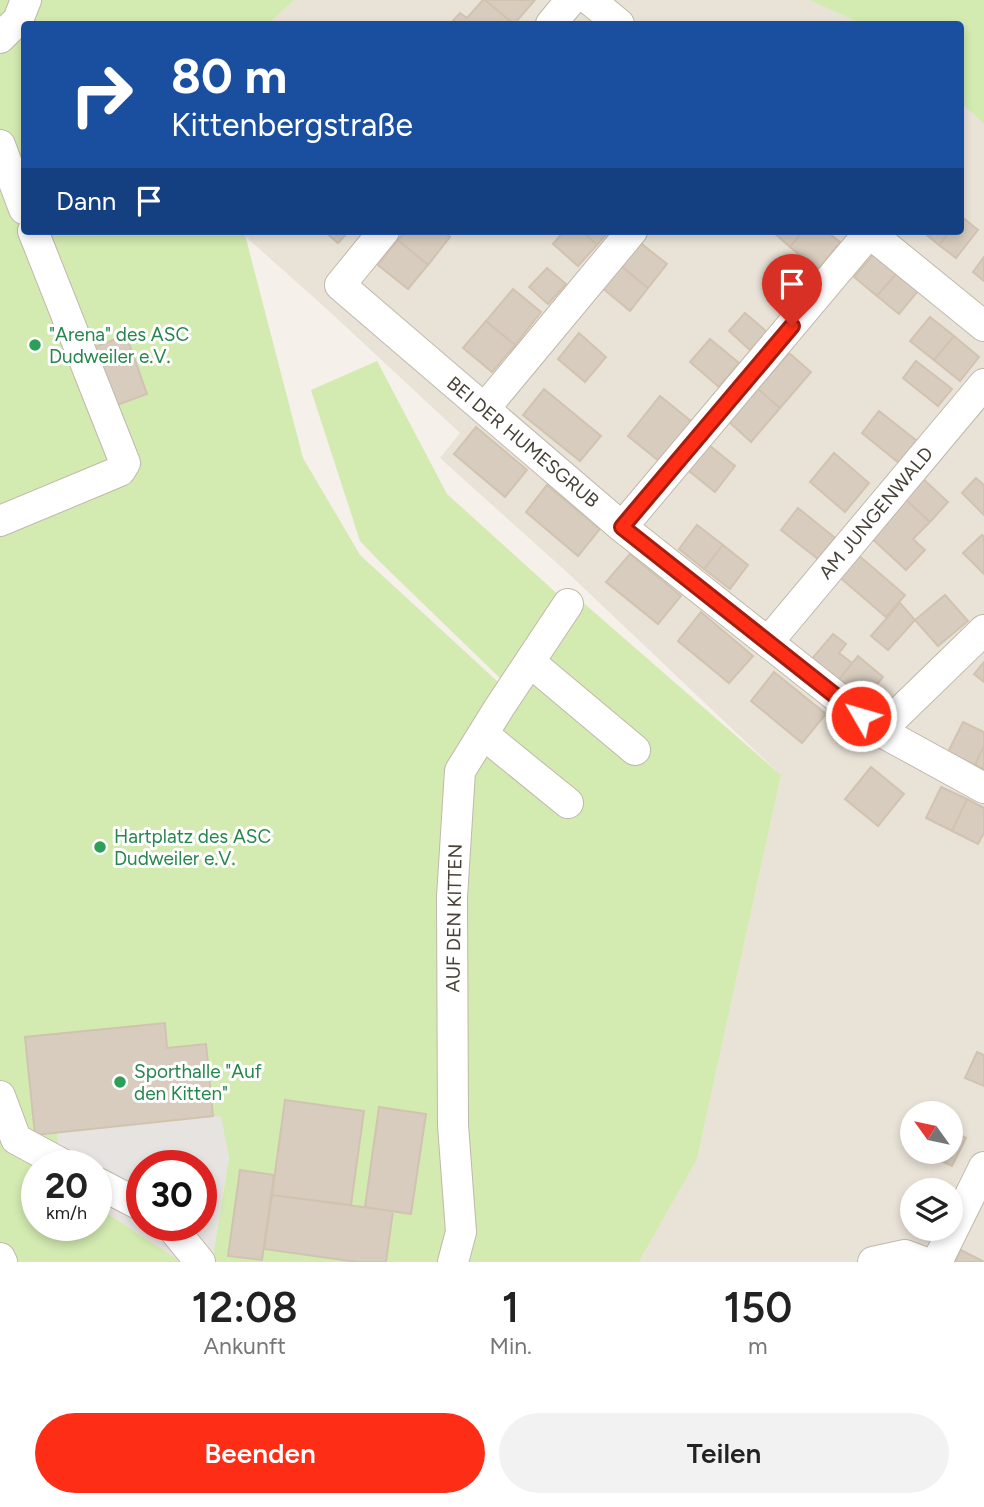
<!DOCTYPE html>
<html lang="de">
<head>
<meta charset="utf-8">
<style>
	:root { --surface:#fff; --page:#f2f2f2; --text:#222; --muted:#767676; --accent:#fe2d16 }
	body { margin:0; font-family:Figtree,sans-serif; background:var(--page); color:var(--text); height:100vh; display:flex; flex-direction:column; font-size:26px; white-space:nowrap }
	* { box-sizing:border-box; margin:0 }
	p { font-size:23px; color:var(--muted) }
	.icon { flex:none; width:38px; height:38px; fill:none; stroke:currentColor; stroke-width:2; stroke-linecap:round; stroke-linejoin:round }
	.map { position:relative; height:1262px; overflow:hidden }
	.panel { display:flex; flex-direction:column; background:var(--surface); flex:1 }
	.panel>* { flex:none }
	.top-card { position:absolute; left:21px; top:21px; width:943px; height:214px; border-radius:7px; box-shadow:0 4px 10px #0003; background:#1a4fa0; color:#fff; overflow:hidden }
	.needle { width:46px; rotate:303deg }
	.tools { position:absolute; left:900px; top:1101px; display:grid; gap:14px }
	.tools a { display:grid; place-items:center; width:63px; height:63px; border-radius:50%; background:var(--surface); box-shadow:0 4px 10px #0003; font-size:35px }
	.speed { position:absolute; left:21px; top:1150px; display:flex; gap:14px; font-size:35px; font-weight:700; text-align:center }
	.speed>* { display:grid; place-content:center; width:91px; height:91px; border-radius:50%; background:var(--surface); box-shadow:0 4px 10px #0003; line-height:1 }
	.speed small { font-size:18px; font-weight:400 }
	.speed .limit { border:10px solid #d22; background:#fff; color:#111 }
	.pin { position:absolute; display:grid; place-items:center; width:60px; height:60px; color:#fff; margin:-72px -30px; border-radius:50% 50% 50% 0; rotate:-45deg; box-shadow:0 0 7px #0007 }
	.pin .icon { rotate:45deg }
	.me { position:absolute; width:77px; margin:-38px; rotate:308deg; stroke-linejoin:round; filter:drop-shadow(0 0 5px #0008) }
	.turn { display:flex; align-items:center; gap:24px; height:147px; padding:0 35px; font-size:32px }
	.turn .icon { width:91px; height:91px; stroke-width:2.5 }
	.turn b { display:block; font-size:49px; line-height:60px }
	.then { display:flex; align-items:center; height:66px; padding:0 35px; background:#0003; gap:14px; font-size:26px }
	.eta { display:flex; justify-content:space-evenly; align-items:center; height:119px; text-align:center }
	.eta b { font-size:42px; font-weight:600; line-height:49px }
	.cta { display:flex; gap:14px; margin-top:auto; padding:14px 35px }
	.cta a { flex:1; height:80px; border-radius:42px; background:var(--accent); color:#fff; font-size:28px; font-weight:600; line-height:80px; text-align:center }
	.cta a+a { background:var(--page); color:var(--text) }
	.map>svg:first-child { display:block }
</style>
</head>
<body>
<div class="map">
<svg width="984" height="1262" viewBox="0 0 984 1262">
	<rect width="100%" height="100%" fill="#f5f0e9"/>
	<path fill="#e9e2d7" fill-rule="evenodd" d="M294,0H809L862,24H268Z
		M961,103L984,124V1262H639L697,1159L781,775L569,574L440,458L460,433L330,312L245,236L244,231H961ZM912,1113H950V1152H912ZM912,1190H950V1228H912Z"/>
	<path fill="#d3eab1" d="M0,0H294L268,24H24V231H244L303,458L360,555L511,694L579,599L781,775L697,1159L639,1262H212L229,1157L58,1133L59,1165L37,1166V1225H96V1206L182,1262H0Z
		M809,0H984V124L961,103V24H862Z
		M377,361L447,494L563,599L501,679L379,561L360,541L311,390Z"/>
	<path fill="#e6e3e0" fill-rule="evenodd" d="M221,1116L229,1157L212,1262H182L96,1206V1166L59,1165L57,1133ZM142,1166H201V1225H142Z"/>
	<path fill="#d7ccbe" stroke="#d2c3b1" stroke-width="2" d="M483,0H485L511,22L508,24H450L460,13L467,18Z
		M485,0H535L514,24Z
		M962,217L978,230L956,258L939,245L950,231H961Z
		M324,231H349L338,243Z
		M406,231H443L450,237L428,265L398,240Z
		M564,231H582L597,245L578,266L553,244Z
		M582,231H609L597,245Z
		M772,231H803L790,247Z
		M803,231H826L840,242L818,270L790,247Z
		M922,231H950L939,245Z
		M398,240L428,265L408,289L378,265Z
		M638,241L667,264L648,288L620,265Z
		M873,255L896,274L877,296L854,277Z
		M984,257V281L973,272Z
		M620,265L648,288L630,311L601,287Z
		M547,268L566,284L548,304L529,287Z
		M896,274L918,291L899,314L877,296Z
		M513,289L541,312L515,345L486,321Z
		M745,313L767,332L750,350L729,331Z
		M930,317L954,336L934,360L910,341Z
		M486,321L515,345L492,372L463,348Z
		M579,333L606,357L585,382L558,359Z
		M126,335L147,394L117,405L95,347Z
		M954,336L979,357L960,381L934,360Z
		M710,339L739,363L719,387L690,362Z
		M789,353L811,372L780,408L758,389Z
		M916,361L952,389L938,406L903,378Z
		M544,389L601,436L580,461L523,415Z
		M758,389L780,408L751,442L729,422Z
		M660,396L692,422L659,461L628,436Z
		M879,411L917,441L899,463L862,433Z
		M476,427L527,470L505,497L454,454Z
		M709,445L735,466L715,492L689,471Z
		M834,453L869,483L845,512L810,482Z
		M921,477L948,502L930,522L903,497Z
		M976,478L984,485V515L962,493Z
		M547,485L600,529L578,556L526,512Z
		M903,497L930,522L913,539L925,550L906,570L868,535Z
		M798,508L835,538L818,559L781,530Z
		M697,525L723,545L704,569L679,549Z
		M982,535L984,537V574L963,553Z
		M723,545L748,565L730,589L704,569Z
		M630,554L681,596L658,624L606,582Z
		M857,554L905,595L886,617L838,576Z
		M945,595L968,621L938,646L915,620Z
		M900,603L915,620L888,650L871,636Z
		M701,612L753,656L729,683L678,641Z
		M833,634L846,644L839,653L852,663L837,682L810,661Z
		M858,656L883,677L862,703L837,682Z
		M984,662V682L974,674Z
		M774,672L826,714L802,743L751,701Z
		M963,722L984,732V746L975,765L948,752Z
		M984,746V769L975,765Z
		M871,767L904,794L878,826L845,799Z
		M941,787L967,799L952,831L926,818Z
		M967,799L984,808V833L978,844L952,831Z
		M165,1023L167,1048L206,1044L213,1116L35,1135L25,1037Z
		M977,1052L984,1055V1086L965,1078Z
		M285,1100L364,1111L351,1205L272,1195Z
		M379,1107L426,1114L411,1214L365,1207Z
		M950,1130L966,1138L952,1166L924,1153L925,1152H950Z
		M240,1170L274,1175L262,1260L228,1256Z
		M272,1195L393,1211L386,1262H357L264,1249Z
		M961,1250L984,1262H955Z"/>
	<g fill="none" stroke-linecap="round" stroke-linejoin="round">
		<defs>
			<path id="minor" d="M590,0L619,24
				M551,24L571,0
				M0,38L18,20L26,0
				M0,145L24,209
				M384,231L340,285L622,527L880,731L984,788
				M867,231L984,326
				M484,409L632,231
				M0,521L120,471L125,463L33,231
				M622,527L869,233
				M768,642L984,384
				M530,662L635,750
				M880,731L984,630
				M483,734L568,803
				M0,1096L16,1139L66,1166
				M96,1182L142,1206
				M170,1225L200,1262
				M0,1258L2,1262
				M453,1262L461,1232L453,1125L452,897L460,771L499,708L568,604
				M873,1262L905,1255L924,1262
				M937,1262L984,1167"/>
		</defs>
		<use href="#minor" stroke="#c0b8ab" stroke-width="32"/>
		<use href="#minor" stroke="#fff" stroke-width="30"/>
	</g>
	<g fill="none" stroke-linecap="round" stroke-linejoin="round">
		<defs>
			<path id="route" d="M792,326L622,527L861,716"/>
		</defs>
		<use href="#route" stroke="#a51d0e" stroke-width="18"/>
		<use href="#route" stroke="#fe2d16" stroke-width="12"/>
	</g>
	<g fill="#2e9e5b" stroke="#fff" stroke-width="2.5">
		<circle cx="35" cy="345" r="7"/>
		<circle cx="100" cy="847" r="7"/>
		<circle cx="120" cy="1082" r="7"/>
	</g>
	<g text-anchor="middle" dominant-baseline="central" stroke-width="6" stroke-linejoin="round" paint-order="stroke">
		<g font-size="19" fill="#27864d" stroke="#fff" text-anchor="start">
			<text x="49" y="334">"Arena" des ASC<tspan x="49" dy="22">Dudweiler e.V.</tspan></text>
			<text x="114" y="836">Hartplatz des ASC<tspan x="114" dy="22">Dudweiler e.V.</tspan></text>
			<text x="134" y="1071">Sporthalle "Auf<tspan x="134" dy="22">den Kitten"</tspan></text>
		</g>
		<g font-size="19" fill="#484137" stroke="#fff">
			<text transform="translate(523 442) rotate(40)">BEI DER HUMESGRUB</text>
			<text transform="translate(876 513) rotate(-50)">AM JUNGENWALD</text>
			<text transform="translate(454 918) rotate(-89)">AUF DEN KITTEN</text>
		</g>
	</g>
</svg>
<div class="tools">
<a><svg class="needle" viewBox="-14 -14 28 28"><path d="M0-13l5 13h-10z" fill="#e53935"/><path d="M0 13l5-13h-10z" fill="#767676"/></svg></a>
<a><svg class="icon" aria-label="layers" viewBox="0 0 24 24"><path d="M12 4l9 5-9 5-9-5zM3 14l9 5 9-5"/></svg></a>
</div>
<div class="speed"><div>20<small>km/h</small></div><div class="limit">30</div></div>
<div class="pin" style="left:792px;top:326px;background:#d93025"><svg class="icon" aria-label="arrive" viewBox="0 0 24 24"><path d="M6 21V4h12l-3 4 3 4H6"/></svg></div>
<svg class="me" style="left:861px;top:716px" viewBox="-20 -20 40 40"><circle r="17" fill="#fe2d16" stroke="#fff" stroke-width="3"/><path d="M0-11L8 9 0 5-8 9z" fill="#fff"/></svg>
<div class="top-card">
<div class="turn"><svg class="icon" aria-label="right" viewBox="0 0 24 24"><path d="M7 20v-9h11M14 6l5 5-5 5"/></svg><div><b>80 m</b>Kittenbergstraße</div></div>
<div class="then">Dann<svg class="icon" aria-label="arrive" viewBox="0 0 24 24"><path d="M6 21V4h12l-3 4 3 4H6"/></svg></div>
</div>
</div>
<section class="panel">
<div class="eta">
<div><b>12:08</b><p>Ankunft</p></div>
<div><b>1</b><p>Min.</p></div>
<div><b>150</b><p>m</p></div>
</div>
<div class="cta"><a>Beenden</a><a>Teilen</a></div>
</section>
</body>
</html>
